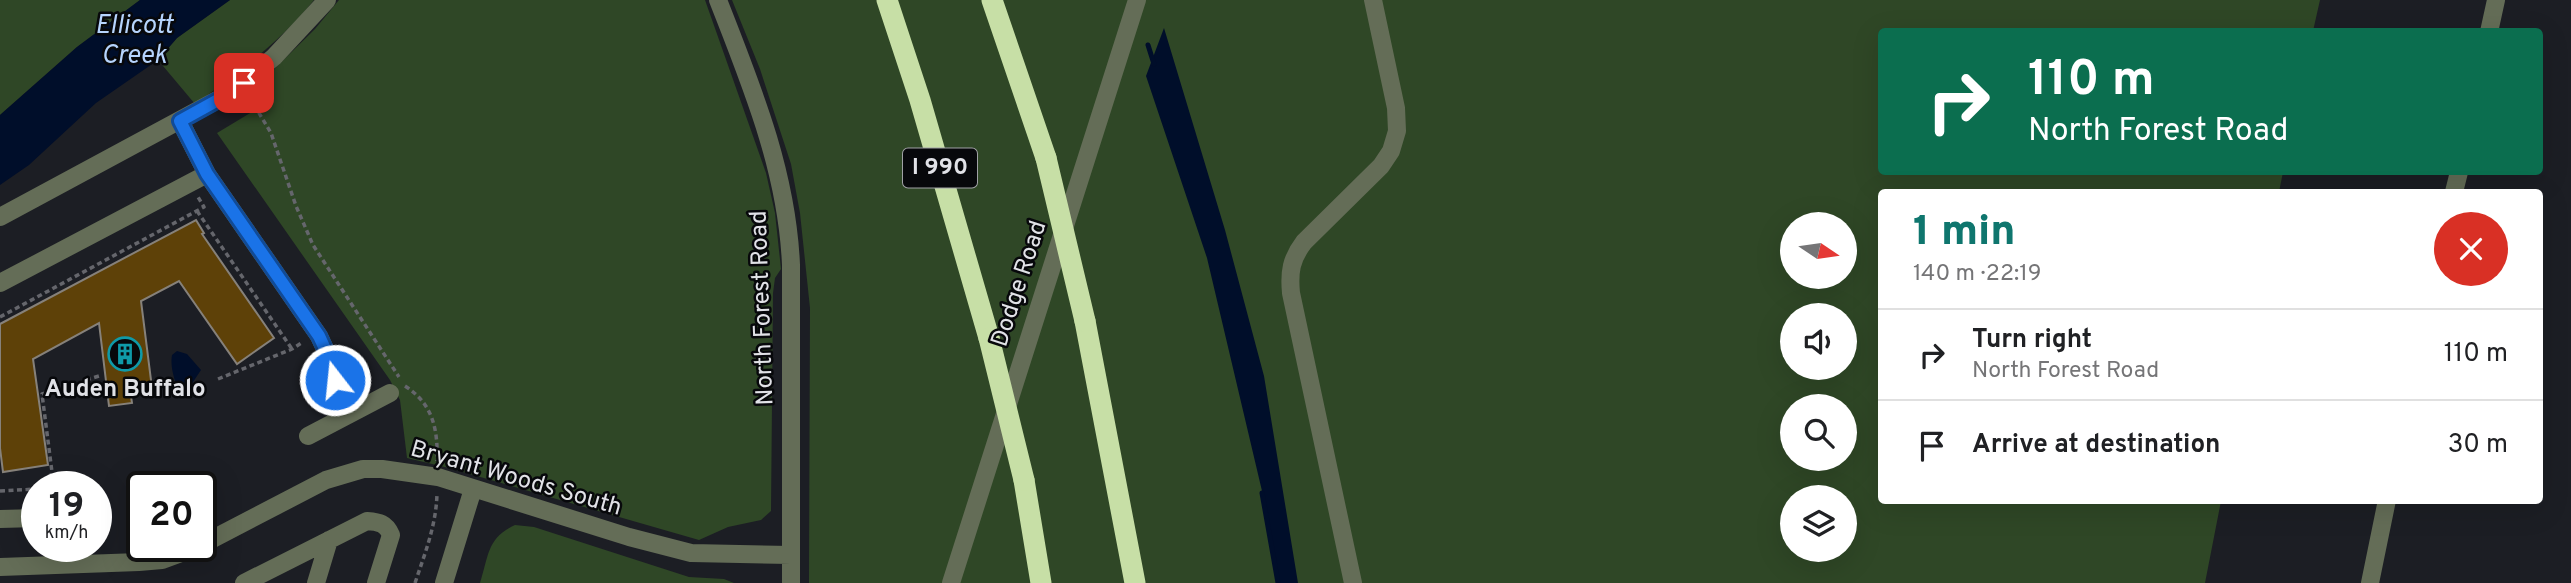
<!DOCTYPE html>
<html lang="en">
<head>
<meta charset="utf-8">
<style>
	:root { --surface:#fff; --page:#f2f2f2; --text:#202124; --muted:#757577; --line:#e0e0e0; --accent:#0f766e }
	body { margin:0; font-family:Overpass,sans-serif; background:var(--page); color:var(--text); height:100vh; display:flex; flex-direction:column; font-size:26px; white-space:nowrap }
	* { box-sizing:border-box; margin:0 }
	p { font-size:23px; color:var(--muted) }
	.icon { flex:none; width:38px; height:38px; fill:none; stroke:currentColor; stroke-width:2; stroke-linecap:round; stroke-linejoin:round }
	.map { position:relative; flex:1; overflow:hidden }
	.side { position:absolute; left:1878px; top:189px; width:665px; height:315px; display:flex; flex-direction:column; background:var(--surface); border-radius:7px; box-shadow:0 7px 28px #0002 }
	.side>* { flex:none }
	.top-card { position:absolute; left:1878px; top:28px; width:665px; height:147px; border-radius:7px; box-shadow:0 7px 28px #0002; background:#0b6e4f; color:#fff; overflow:hidden }
	.needle { width:46px; rotate:103deg }
	.buttons { position:absolute; left:1780px; top:212px; display:grid; gap:14px }
	.buttons a { display:grid; place-items:center; width:77px; height:77px; border-radius:50%; background:var(--surface); box-shadow:0 7px 28px #0002; font-size:35px }
	.speed { position:absolute; left:21px; top:471px; display:flex; gap:14px; font-size:35px; font-weight:700; text-align:center }
	.speed>* { display:grid; place-content:center; width:91px; height:91px; border-radius:50%; background:var(--surface); box-shadow:0 7px 28px #0002; line-height:1 }
	.speed small { font-size:18px; font-weight:400 }
	.speed .limit { border:4px solid #111; border-radius:10px; background:#fff; color:#111 }
	.pin { position:absolute; display:grid; place-items:center; width:60px; height:60px; color:#fff; margin:-30px; border-radius:14px; box-shadow:0 4px 10px #0006 }
	.me { position:absolute; width:77px; margin:-38px; rotate:344deg; stroke-linejoin:round; filter:drop-shadow(0 0 5px #0008) }
	.turn { display:flex; align-items:center; gap:24px; height:147px; padding:0 35px; font-size:32px }
	.turn .icon { width:91px; height:91px; stroke-width:2.5 }
	.turn b { display:block; font-size:49px; line-height:60px }
	.round { display:grid; place-items:center; flex:none; width:74px; height:74px; border-radius:37px; background:var(--page) }
	.head { display:flex; align-items:center; justify-content:space-between; height:119px; padding:0 35px }
	h1 { font-size:42px; font-weight:800; line-height:52px; color:var(--accent) }
	ul { padding:0; list-style:none }
	li { display:flex; align-items:center; gap:21px; height:91px; padding:0 35px; border-top:2px solid var(--line) }
	li div { flex:1 }
	li b { display:block; font-size:26px }
	li em { font-style:normal }
	.map>svg:first-child { display:block }
</style>
</head>
<body>
<div class="map">
<svg width="2571" height="583" viewBox="0 0 2571 583">
	<rect width="100%" height="100%" fill="#1c1e24"/>
	<path fill="#2f4726" fill-rule="evenodd" d="M0,0H140L77,47L0,115Z
		M230,0H314C280,42 238,73 195,104L158,60L177,38Z
		M339,0H705L766,173L775,213L781,269L775,278L773,293L771,511L761,520L728,527L699,540L449,468L407,458L400,400L390,380L217,133L262,106L252,91L315,29Z
		M732,0H2320L2313,31L1881,32V172H2283L2279,192H1881V500L2221,501L2205,583H809L810,308L800,213L791,164L760,69ZM1792,224H1844V276H1792ZM1792,315H1844V368H1792ZM1792,406H1844V458H1792ZM1792,497H1844V550H1792Z
		M515,525L534,527L689,577L724,579L734,583H480C489,555 487,538 515,525Z"/>
	<path fill="#000e2a" d="M140,0H230L177,38L158,60L96,103L29,165L0,185V115L77,47Z
		M1164,28L1225,230L1264,376L1298,583H1278L1262,491L1207,258L1146,76Z
		M177,351L187,354L201,370L191,385L182,390L178,389C174,379 170,366 172,355Z"/>
	<g fill="none" stroke-linecap="round" stroke-linejoin="round">
		<path stroke="#000e2a" stroke-width="5" d="M1148,45L1154,64
			M1262,493L1278,583"/>
	</g>
	<path fill="#5e4108" stroke="#86817a" stroke-width="2" d="M196,220L204,233L202,234L274,338L237,364L179,281L141,301L152,388L130,390L132,403L109,406L99,323L33,359L48,465L3,472L0,448V324Z"/>
	<g fill="none" stroke-linecap="round" stroke-linejoin="round">
		<path stroke="#65666c" stroke-width="3.5" stroke-dasharray="5 3.5" stroke-linecap="butt" d="M250,98L271,133L296,206L313,245L399,377
			M197,211L292,349
			M0,317L204,207L198,197
			M218,379L292,349L303,342
			M86,380L99,376
			M405,386C433,404 438,429 437,461
			M47,486L52,472L42,394L60,389
			M0,491L37,489
			M415,583C425,553 436,526 437,494"/>
		<path stroke="#646d57" stroke-width="18" d="M718,0C752,87 787,171 791,265V583
			M2489,32L2496,0
			M180,121L207,174L319,336L332,364L335,381L350,414
			M2454,192L2459,172
			M0,217L232,92L274,57L327,0
			M0,283L207,174
			M308,436L390,393
			M0,519L37,518
			M201,545L326,480L363,469H382L438,477L629,537L691,553L791,555
			M0,567L139,562L162,560L200,546
			M244,583L367,521C379,522 386,523 391,535L376,583
			M316,583L329,540
			M444,583L473,489
			M951,583L1137,0
			M1353,583L1291,293C1289,272 1291,259 1304,242L1381,166L1391,151L1397,131L1396,108L1373,0
			M2370,583L2387,500"/>
		<path stroke="#c7dfa6" stroke-width="21" d="M887,0L920,100L989,338
			M992,0L1046,158
			M1085,321L1135,583
			M1024,480L1041,583"/>
		<path stroke="#c7dfa6" stroke-width="21" d="M1046,158L1085,321
			M989,338L1024,480"/>
	</g>
	<g fill="none" stroke-linecap="round" stroke-linejoin="round">
		<defs>
			<path id="route" d="M244,83L218,100L180,121L207,174L319,336L332,364L335,380"/>
		</defs>
		<use href="#route" stroke="#114b97" stroke-width="18"/>
		<use href="#route" stroke="#1a73e8" stroke-width="12"/>
	</g>
	<defs>
		<symbol id="building-ring" viewBox="-11 -11 22 22"><circle r="9.5" fill="#07080b" stroke="#0f9aa8" stroke-width="1.5"/><path d="M-4-6H4V6H1V3H-1V6H-4ZM-2.5-4.3h1.7v1.8h-1.7ZM.8-4.3h1.7v1.8H.8ZM-2.5-1h1.7V.8h-1.7ZM.8-1h1.7V.8H.8Z" fill="#0f9aa8"/></symbol>
	</defs>
	<g fill-rule="evenodd">
		<use href="#building-ring" x="106" y="335" width="38" height="38"/>
	</g>
	<g text-anchor="middle" dominant-baseline="central" stroke-width="5" stroke-linejoin="round" paint-order="stroke">
		<rect fill="#07080b" stroke="#a0a1a5" stroke-width="2" x="903" y="148.5" width="74" height="39" rx="5"/>
		<g font-size="23" font-weight="bold" fill="#e1e2e7">
			<text x="940" y="168">I 990</text>
		</g>
		<g font-size="24" fill="#e1e2e7" stroke="#07080b">
			<text transform="translate(1020 284) rotate(-72)">Dodge Road</text>
			<text transform="translate(763 308) rotate(-92)">North Forest Road</text>
			<text transform="translate(516 479) rotate(16)">Bryant Woods South</text>
		</g>
		<g font-size="24" font-weight="bold" fill="#e1e2e7" stroke="#07080b">
			<text x="125" y="390">Auden Buffalo</text>
		</g>
		<g font-size="26" font-style="italic" fill="#b6d4fd" stroke="#07080b">
			<text x="134" y="26">Ellicott<tspan x="134" dy="30">Creek</tspan></text>
		</g>
	</g>
</svg>
<div class="buttons">
<a><svg class="needle" viewBox="-14 -14 28 28"><path d="M0-13l5 13h-10z" fill="#e53935"/><path d="M0 13l5-13h-10z" fill="#757577"/></svg></a>
<a><svg class="icon" aria-label="sound" viewBox="0 0 24 24"><path d="M4 9h4l5-4v14l-5-4H4zM17 9q2 3 0 6"/></svg></a>
<a><svg class="icon" aria-label="search" viewBox="0 0 24 24"><circle cx="10" cy="10" r="6"/><path d="M15 15l6 6"/></svg></a>
<a><svg class="icon" aria-label="layers" viewBox="0 0 24 24"><path d="M12 4l9 5-9 5-9-5zM3 14l9 5 9-5"/></svg></a>
</div>
<div class="speed"><div>19<small>km/h</small></div><div class="limit">20</div></div>
<div class="pin" style="left:244px;top:83px;background:#d93025"><svg class="icon" aria-label="arrive" viewBox="0 0 24 24"><path d="M6 21V4h12l-3 4 3 4H6"/></svg></div>
<svg class="me" style="left:335px;top:380px" viewBox="-20 -20 40 40"><circle r="17" fill="#1a73e8" stroke="#fff" stroke-width="3"/><path d="M0-11L8 9 0 5-8 9z" fill="#fff"/></svg>
<div class="top-card">
<div class="turn"><svg class="icon" aria-label="right" viewBox="0 0 24 24"><path d="M7 20v-9h11M14 6l5 5-5 5"/></svg><div><b>110 m</b>North Forest Road</div></div>
</div>
<section class="side">
<div class="head"><div><h1>1 min</h1><p>140 m · 22:19</p></div><a class="round" style="background:#d93025;color:#fff"><svg class="icon" aria-label="close" viewBox="0 0 24 24"><path d="M6 6l12 12M18 6L6 18"/></svg></a></div>
<ul>
<li><svg class="icon" aria-label="right" viewBox="0 0 24 24"><path d="M7 20v-9h11M14 6l5 5-5 5"/></svg><div><b>Turn right</b><p>North Forest Road</p></div><em>110 m</em></li>
<li><svg class="icon" aria-label="arrive" viewBox="0 0 24 24"><path d="M6 21V4h12l-3 4 3 4H6"/></svg><div><b>Arrive at destination</b></div><em>30 m</em></li>
</ul>
</section>
</div>
</body>
</html>
